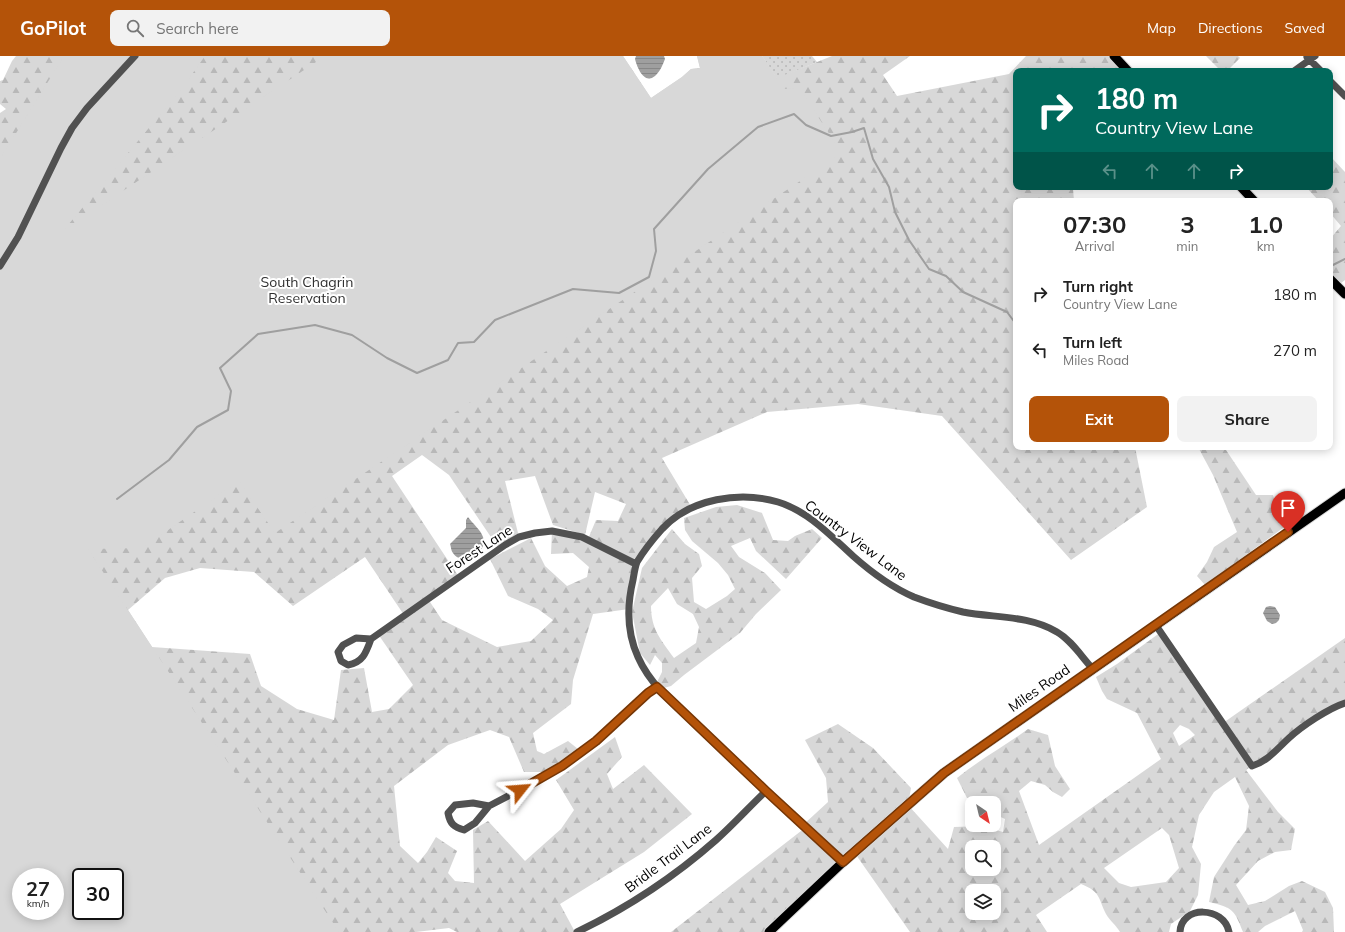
<!DOCTYPE html>
<html lang="en">
<head>
<meta charset="utf-8">
<style>
	:root { --surface:#fff; --page:#f2f2f2; --text:#222; --muted:#767676; --accent:#b45309 }
	body { margin:0; font-family:Mulish,sans-serif; background:var(--page); color:var(--text); height:100vh; display:flex; flex-direction:column; font-size:15px; white-space:nowrap }
	* { box-sizing:border-box; margin:0 }
	p { font-size:13px; color:var(--muted) }
	.icon { flex:none; width:22px; height:22px; fill:none; stroke:currentColor; stroke-width:2; stroke-linecap:round; stroke-linejoin:round }
	.map { position:relative; flex:1; overflow:hidden }
	.side { position:absolute; left:1013px; top:142px; width:320px; height:252px; display:flex; flex-direction:column; background:var(--surface); border-radius:8px; box-shadow:0 2px 10px #0003 }
	.side>* { flex:none }
	.top-card { position:absolute; left:1013px; top:12px; width:320px; height:122px; border-radius:8px; box-shadow:0 2px 10px #0003; background:#00695c; color:#fff; overflow:hidden }
	.needle { width:26px; rotate:145deg }
	.tools { position:absolute; left:965px; top:740px; display:grid; gap:8px }
	.tools a { display:grid; place-items:center; width:36px; height:36px; border-radius:8px; background:var(--surface); box-shadow:0 2px 10px #0003; font-size:20px }
	.speed { position:absolute; left:12px; top:812px; display:flex; gap:8px; font-size:20px; font-weight:700; text-align:center }
	.speed>* { display:grid; place-content:center; width:52px; height:52px; border-radius:50%; background:var(--surface); box-shadow:0 2px 10px #0003; line-height:1 }
	.speed small { font-size:10px; font-weight:400 }
	.speed .limit { border:2px solid #111; border-radius:6px; background:#fff; color:#111 }
	.pin { position:absolute; display:grid; place-items:center; width:34px; height:34px; color:#fff; margin:-41px -17px; border-radius:50% 50% 50% 0; rotate:-45deg; box-shadow:0 0 4px #0007 }
	.pin .icon { rotate:45deg }
	.me { position:absolute; width:44px; margin:-22px; rotate:62deg; stroke-linejoin:round; filter:drop-shadow(0 0 3px #0008) }
	.turn { display:flex; align-items:center; gap:14px; height:84px; padding:0 16px; font-size:18px }
	.turn .icon { width:52px; height:52px; stroke-width:2.5 }
	.turn b { display:block; font-size:28px; line-height:34px }
	.lanes { display:flex; align-items:center; height:38px; padding:0 16px; background:#0003; justify-content:center; gap:20px; direction:ltr }
	.lanes .off { opacity:.35 }
	.eta { display:flex; justify-content:space-evenly; align-items:center; height:68px; text-align:center }
	.eta b { font-size:24px; font-weight:700; line-height:28px }
	.action { display:flex; gap:8px; margin-top:auto; padding:8px 16px }
	.action a { flex:1; height:46px; border-radius:8px; background:var(--accent); color:#fff; font-size:16px; font-weight:700; line-height:46px; text-align:center }
	.action a+a { background:var(--page); color:var(--text) }
	ul { padding:0; list-style:none }
	li { display:flex; align-items:center; gap:12px; height:56px; padding:0 16px }
	li div { flex:1 }
	li b { display:block; font-size:15px }
	li em { font-style:normal }
	header { display:flex; align-items:center; gap:24px; box-sizing:border-box; height:56px; padding:0 20px; background:var(--accent); color:#fff }
	header strong { font-size:19px }
	nav { display:flex; gap:22px; margin-inline-start:auto; font-size:14px }
	.search { width:280px; height:36px; background:var(--page); display:flex; align-items:center; gap:10px; box-sizing:border-box; padding:0 14px; border-radius:8px; color:var(--muted); font-size:15px }
	.map>svg:first-child { display:block }
</style>
</head>
<body>
<header>
<strong>GoPilot</strong>
<div class="search"><svg class="icon" aria-label="search" viewBox="0 0 24 24"><circle cx="10" cy="10" r="6"/><path d="M15 15l6 6"/></svg>Search here</div>
<nav><a>Map</a><a>Directions</a><a>Saved</a></nav>
</header>
<div class="map">
<svg width="1345" height="876" viewBox="0 0 1345 876">
	<defs>
		<pattern id="grass-dots" width="8" height="8" patternUnits="userSpaceOnUse"><rect width="8" height="8" fill="#d8d8d8"/><path d="M2 2h.1M6 6h.1" fill="none" stroke="#b8b8b8" stroke-width="1.8" stroke-linecap="round"/></pattern>
		<pattern id="forest-firs" width="22" height="20" patternUnits="userSpaceOnUse"><rect width="22" height="20" fill="#d8d8d8"/><path d="M5 1l3.5 6h-7zM16 11l3.5 6h-7z" fill="#b8b8b8"/></pattern>
		<pattern id="water-rules" width="6" height="5" patternUnits="userSpaceOnUse"><rect width="6" height="5" fill="#9f9f9f"/><path d="M0 2.5h6" fill="none" stroke="#878787"/></pattern>
	</defs>
	<rect width="100%" height="100%" fill="#fff"/>
	<path fill="url(#grass-dots)" d="M762,0H812L817,6L777,23Z"/>
	<path fill="url(#forest-firs)" fill-rule="evenodd" d="M16,0H623L651,42L682,21L691,13L700,12L697,0H762L777,22L832,0H910L883,19L897,40L1009,18L1026,0H1114L1128,15H1016V131H1077L1073,133L1074,145H1016V391H1135L1147,451L1071,504L942,360L858,348L767,356L662,402L692,452L680,458L636,508L629,553L593,558L573,624L571,648L533,677L537,695L544,698L568,685L578,693L563,707L542,716H524L509,681L490,674L448,689L394,730L400,790L418,807L427,796L436,781L457,795L448,817L455,825L474,827L473,774L488,765L525,805L561,773L574,754L556,724L615,681L622,701L607,718L613,733L644,709L692,758L644,796L560,848L575,876H457L449,872L416,876H0V57L6,53L0,48V25L3,24L12,5ZM422,399L449,419L499,493L519,481L505,425L535,420L553,469L585,479L595,436L626,448L618,465L596,464L588,483L552,475L551,498L573,497L589,511L587,521L567,530L545,510L531,482L490,503L508,540L538,553L553,564L531,585L497,591L442,564L428,543L459,521L392,420ZM365,501L404,559L378,578L413,629L389,653L372,656L364,612L341,614L334,664L297,653L261,630L250,598L152,591L128,554L165,522L200,512L254,516L293,550ZM21,821H55V855H21ZM81,821H115V855H81Z
		M1206,0H1238L1240,2L1227,15H1221Z
		M1330,100L1345,116V224L1341,227L1330,215V183L1341,170L1330,157V145H1319L1306,131H1330Z
		M1198,391H1224L1256,439H1273L1278,458H1288L1298,461L1205,529L1197,520L1207,506L1214,491L1237,476L1213,419Z
		M737,449L762,457L773,484L788,485L795,480L812,473L822,482L786,523L756,495L750,482L731,490L739,501L765,517L781,534L756,558L740,577L684,619L671,630L664,632L657,626L662,616V607L655,599L650,609L640,597L632,556L642,512L672,473L685,488L699,498L702,510L692,522L694,546L706,553L727,540L735,533L728,519L718,507L692,485L685,474L684,462L716,451ZM668,532L677,548L693,558L699,571L696,587L674,602C661,584 651,573 651,550Z
		M1161,576L1223,667L1345,582V645L1246,714L1278,756L1295,773L1291,794L1275,796L1258,805L1236,829L1248,849L1265,845L1289,830L1302,825L1325,836L1333,852L1334,876H1302L1303,874L1295,855L1265,870L1258,876H1243C1234,853 1233,852 1209,846L1214,821L1234,790L1246,774L1249,750L1235,721L1214,736L1199,759L1192,791L1201,808L1198,839L1190,855L1171,868L1169,876H1120C1116,869 1110,865 1106,858C1098,842 1101,836 1081,828L1036,859L1047,876H910L854,796L769,876H671L801,775L810,776L803,769L828,746L826,722L805,684L838,668L873,692L911,732L908,749L948,793L954,771L981,770L1003,776L1005,763L994,758V747H973L967,742L957,722C979,704 1005,690 1028,673L1048,679L1055,710L1070,733L1062,741L1053,736L1045,729L1031,725L1019,735L1039,789L1161,703L1137,657L1107,643L1102,635L1096,621L1117,608ZM1180,669L1189,673L1195,679L1179,690L1173,677ZM1162,772L1169,779L1179,812L1166,826L1131,831L1119,827L1104,812ZM972,791H994V813H972ZM972,835H994V857H972Z"/>
	<path fill="#d8d8d8" fill-rule="evenodd" d="M64,0H205L183,31L63,175L325,0H623L651,42L682,21L691,13L700,12L697,0H762L784,33L794,32L797,29L842,97L275,477L239,425L142,492L88,493L339,876H0V103ZM21,821H55V855H21ZM81,821H115V855H81Z"/>
	<path fill="url(#water-rules)" d="M636,0H664L665,3C663,8 660,16 655,20C644,29 637,11 635,3Z
		M468,461C472,467 481,474 483,481C489,495 463,512 453,497C451,495 451,490 450,488L466,472V464Z
		M1270,550L1275,551L1280,559L1279,564L1276,567L1272,568L1267,565L1263,557L1266,551Z"/>
	<g fill="none" stroke-linecap="round" stroke-linejoin="round">
		<path stroke="#9f9f9f" stroke-width="2" d="M1333,209L1345,203
			M117,443L169,404L197,371L228,354L231,335L220,312L258,278L315,269L352,279L387,302L417,317L448,304L458,287L474,286L495,264L573,233L619,237L649,221L656,195L654,173L708,113L758,71L794,58L806,69L831,80L852,76L864,72L873,103L889,131L895,156L909,184L929,213L946,220L963,236L1007,256L1016,268"/>
		<defs>
			<path id="major" d="M1114,0L1128,15
				M1241,131L1254,145
				M1330,223L1345,238
				M769,876L843,806L944,717L1345,437"/>
		</defs>
		<use href="#major" stroke="#dbdbdb" stroke-width="11"/>
		<path stroke="#515151" stroke-width="7" d="M1307,1L1321,15
			M1294,15L1315,0
			M1330,25L1345,40
			M0,210L18,181L61,92L72,72L87,52L135,0
			M1155,568L1252,710C1268,705 1277,693 1289,682C1302,670 1329,652 1345,647
			M356,582L371,583C366,597 363,606 348,609L341,605L338,596L343,589Z
			M371,583L505,489L519,481L535,477L552,475L582,481L636,508
			M473,747L489,750L475,767L464,774C454,771 450,768 448,757L455,749Z
			M489,750L533,727L562,710L596,685L648,637L657,631
			M843,806C798,764 752,722 708,680C683,656 652,633 638,601C627,577 627,549 633,524C634,518 635,511 637,506C643,496 654,482 662,473C691,442 740,435 778,446C808,455 831,480 853,500C871,516 891,531 914,541C930,547 946,552 963,556C994,562 1029,559 1057,576C1071,584 1081,600 1092,612
			M577,876C627,852 674,821 716,784C733,769 749,751 766,735
			M1180,876C1181,849 1224,850 1229,876"/>
		<use href="#major" stroke="#000" stroke-width="9"/>
	</g>
	<g fill="none" stroke-linecap="round" stroke-linejoin="round">
		<defs>
			<path id="route" d="M520,734L562,710L596,685L648,637L657,631L766,735L843,806L944,717L1288,476"/>
		</defs>
		<use href="#route" stroke="#753606" stroke-width="10"/>
		<use href="#route" stroke="#b45309" stroke-width="7"/>
	</g>
	<g text-anchor="middle" dominant-baseline="central" stroke-width="4" stroke-linejoin="round" paint-order="stroke">
		<g font-size="14" fill="#2f2f2f" stroke="#fff">
			<text x="307" y="226">South Chagrin<tspan x="307" dy="16">Reservation</tspan></text>
		</g>
		<g font-size="14" fill="#000" stroke="#fff">
			<text transform="translate(856 484) rotate(37)">Country View Lane</text>
			<text transform="translate(479 493) rotate(-33)">Forest Lane</text>
			<text transform="translate(1039 632) rotate(-35)">Miles Road</text>
			<text transform="translate(668 802) rotate(-37)">Bridle Trail Lane</text>
		</g>
	</g>
</svg>
<div class="tools">
<a><svg class="needle" viewBox="-14 -14 28 28"><path d="M0-13l5 13h-10z" fill="#e53935"/><path d="M0 13l5-13h-10z" fill="#767676"/></svg></a>
<a><svg class="icon" aria-label="search" viewBox="0 0 24 24"><circle cx="10" cy="10" r="6"/><path d="M15 15l6 6"/></svg></a>
<a><svg class="icon" aria-label="layers" viewBox="0 0 24 24"><path d="M12 4l9 5-9 5-9-5zM3 14l9 5 9-5"/></svg></a>
</div>
<div class="speed"><div>27<small>km/h</small></div><div class="limit">30</div></div>
<div class="pin" style="left:1288px;top:476px;background:#d93025"><svg class="icon" aria-label="arrive" viewBox="0 0 24 24"><path d="M6 21V4h12l-3 4 3 4H6"/></svg></div>
<svg class="me" style="left:520px;top:734px" viewBox="-20 -20 40 40"><path d="M0-17L14 15 0 8-14 15z" fill="#b45309" stroke="#fff" stroke-width="4"/></svg>
<div class="top-card">
<div class="turn"><svg class="icon" aria-label="right" viewBox="0 0 24 24"><path d="M7 20v-9h11M14 6l5 5-5 5"/></svg><div><b>180 m</b>Country View Lane</div></div>
<div class="lanes"><svg class="icon off" aria-label="left" viewBox="0 0 24 24"><path d="M17 20v-9H6M10 6l-5 5 5 5"/></svg><svg class="icon off" aria-label="ahead" viewBox="0 0 24 24"><path d="M12 20V5M6 11l6-6 6 6"/></svg><svg class="icon off" aria-label="ahead" viewBox="0 0 24 24"><path d="M12 20V5M6 11l6-6 6 6"/></svg><svg class="icon" aria-label="right" viewBox="0 0 24 24"><path d="M7 20v-9h11M14 6l5 5-5 5"/></svg></div>
</div>
<section class="side">
<div class="eta">
<div><b>07:30</b><p>Arrival</p></div>
<div><b>3</b><p>min</p></div>
<div><b>1.0</b><p>km</p></div>
</div>
<ul>
<li><svg class="icon" aria-label="right" viewBox="0 0 24 24"><path d="M7 20v-9h11M14 6l5 5-5 5"/></svg><div><b>Turn right</b><p>Country View Lane</p></div><em>180 m</em></li>
<li><svg class="icon" aria-label="left" viewBox="0 0 24 24"><path d="M17 20v-9H6M10 6l-5 5 5 5"/></svg><div><b>Turn left</b><p>Miles Road</p></div><em>270 m</em></li>
</ul>
<div class="action"><a>Exit</a><a>Share</a></div>
</section>
</div>
</body>
</html>
